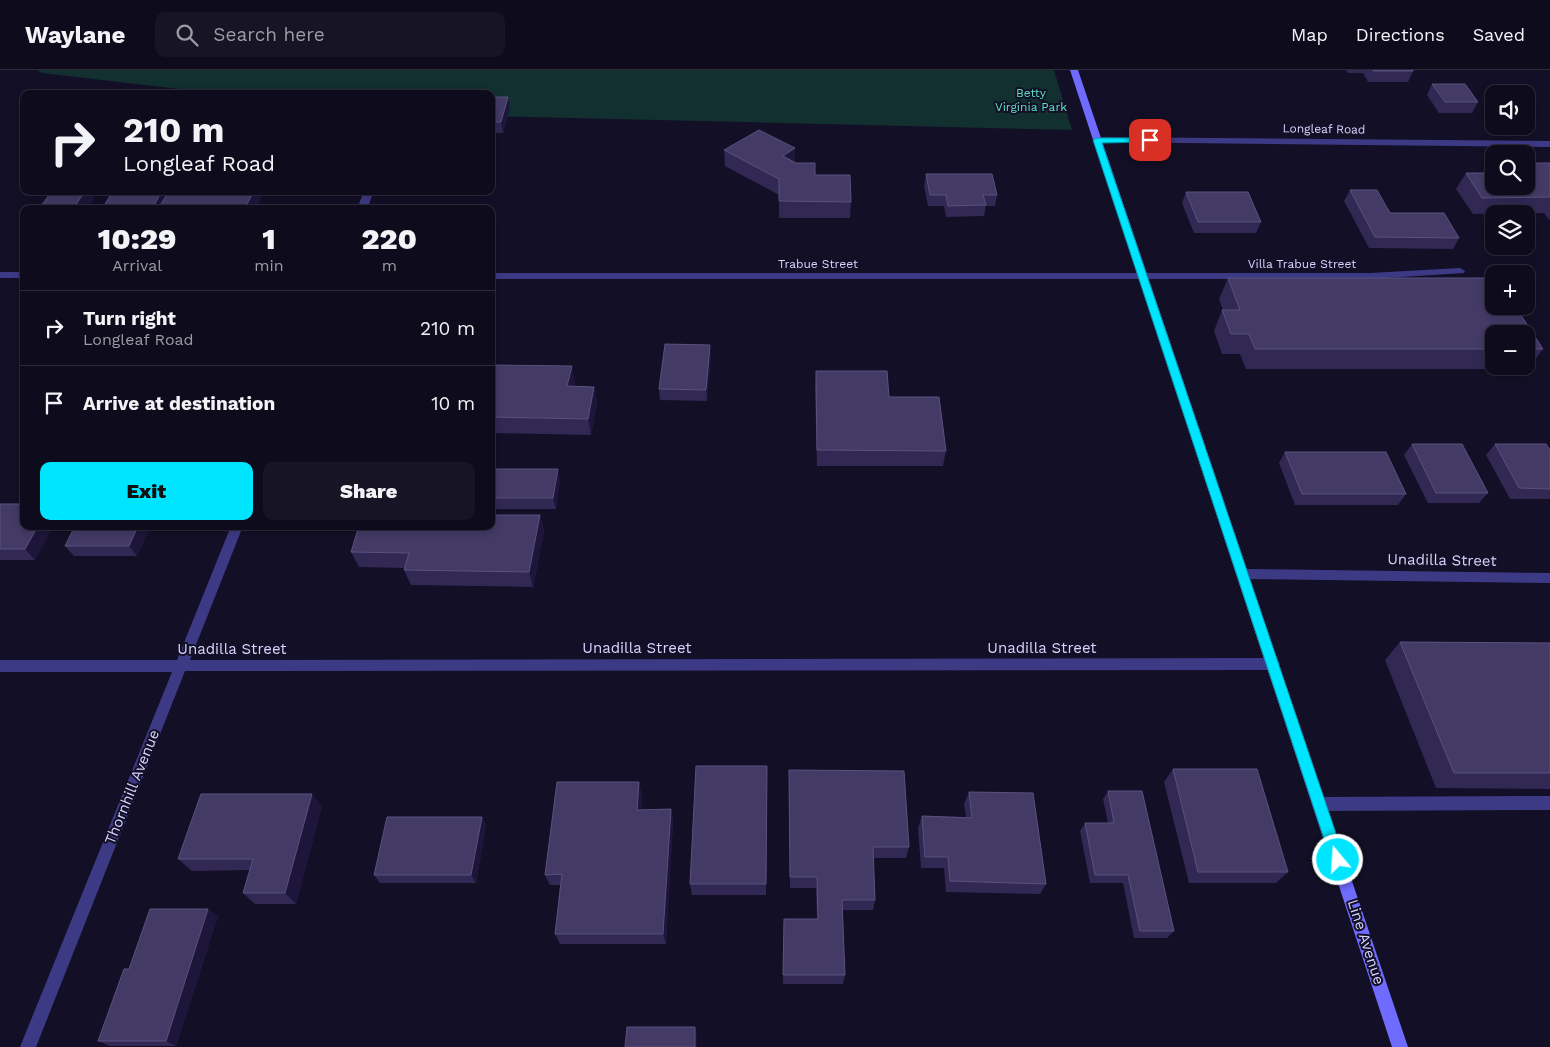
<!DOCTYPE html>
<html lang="en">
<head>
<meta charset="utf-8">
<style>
	:root { --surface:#0e0b1c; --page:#171425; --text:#f1f3f6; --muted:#9b9ba3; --line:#2e2b3b; --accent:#00e5ff }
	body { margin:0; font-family:"Work Sans",sans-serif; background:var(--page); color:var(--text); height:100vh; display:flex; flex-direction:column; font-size:19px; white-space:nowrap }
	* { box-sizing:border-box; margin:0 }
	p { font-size:16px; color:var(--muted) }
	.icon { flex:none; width:28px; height:28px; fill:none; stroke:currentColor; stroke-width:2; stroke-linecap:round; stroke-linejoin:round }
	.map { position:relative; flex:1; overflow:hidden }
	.sheet { position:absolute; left:20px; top:135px; width:475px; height:325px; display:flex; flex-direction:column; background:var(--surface); border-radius:10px; box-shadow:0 2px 8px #0003,0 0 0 1px var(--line) }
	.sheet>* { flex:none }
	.banner { position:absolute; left:20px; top:20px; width:475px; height:105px; border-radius:10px; box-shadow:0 2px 8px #0003,0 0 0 1px var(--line); background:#0e0b1c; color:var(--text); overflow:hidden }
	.buttons { position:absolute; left:1485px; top:15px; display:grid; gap:10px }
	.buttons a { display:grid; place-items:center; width:50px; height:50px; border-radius:10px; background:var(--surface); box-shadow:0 2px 8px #0003,0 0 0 1px var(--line); font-size:25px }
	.pin { position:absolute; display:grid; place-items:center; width:42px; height:42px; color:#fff; margin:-21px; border-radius:10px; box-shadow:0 2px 8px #0006 }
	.me { position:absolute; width:55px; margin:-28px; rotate:342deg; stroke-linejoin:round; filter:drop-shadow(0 0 4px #0008) }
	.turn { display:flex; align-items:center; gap:18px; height:105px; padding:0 20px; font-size:22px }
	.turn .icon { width:65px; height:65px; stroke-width:2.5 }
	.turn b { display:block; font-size:35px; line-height:42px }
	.eta { display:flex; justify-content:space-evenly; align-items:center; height:85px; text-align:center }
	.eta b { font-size:30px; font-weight:800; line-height:35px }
	.primary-button { display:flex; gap:10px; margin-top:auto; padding:10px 20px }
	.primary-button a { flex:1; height:58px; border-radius:10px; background:var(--accent); color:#111; font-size:20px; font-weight:800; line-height:58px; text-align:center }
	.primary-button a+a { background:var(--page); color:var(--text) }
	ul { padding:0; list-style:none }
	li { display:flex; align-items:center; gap:15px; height:75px; padding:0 20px; border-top:1px solid var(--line) }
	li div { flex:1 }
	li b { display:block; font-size:19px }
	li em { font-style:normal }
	header { display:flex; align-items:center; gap:30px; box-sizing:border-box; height:70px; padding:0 25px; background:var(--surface); border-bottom:1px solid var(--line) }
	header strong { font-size:24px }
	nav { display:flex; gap:28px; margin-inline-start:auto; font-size:18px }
	.search { width:350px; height:45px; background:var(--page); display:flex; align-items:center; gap:12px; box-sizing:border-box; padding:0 18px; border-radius:10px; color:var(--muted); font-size:19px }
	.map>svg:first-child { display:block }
</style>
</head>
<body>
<header>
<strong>Waylane</strong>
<div class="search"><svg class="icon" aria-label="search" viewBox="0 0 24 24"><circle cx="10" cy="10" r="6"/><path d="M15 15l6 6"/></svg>Search here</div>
<nav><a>Map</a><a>Directions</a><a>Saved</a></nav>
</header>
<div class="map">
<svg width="1550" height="977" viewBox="0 0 1550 977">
	<rect width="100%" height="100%" fill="#130f26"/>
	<path fill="#12302f" d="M37,0H1054L1072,60L491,46V24H222L42,3Z"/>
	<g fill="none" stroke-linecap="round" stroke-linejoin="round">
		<path fill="#3d3a85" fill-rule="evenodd" d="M1550,726V740L1320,741L1315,739L1313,734L1315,729L1320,727Z"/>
		<path fill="#3d3a85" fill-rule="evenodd" d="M1097,67L1550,71V77L1094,72V68Z
			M364,121H374L367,139H357Z
			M1460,198L1465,201L1464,203L1370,209H491V203H1370Z
			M0,202H24V208H0Z
			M231,456H243L190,590L1273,588L1278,590L1280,594L1278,598L1273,600L185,601L36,977H20L172,602H0V590H177Z
			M1244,499L1550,503V513L1244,509L1240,508L1238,504L1240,500Z"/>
		<path fill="#6f6bff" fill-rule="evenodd" d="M1070,0H1078L1408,977H1392Z"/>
	</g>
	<path fill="#312854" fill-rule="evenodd" d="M1346,0H1413V1L1408,12H1368L1363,3H1348Z
		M1432,14L1478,32L1472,43H1439L1427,25Z
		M491,27H508L510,38L503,63H491Z
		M724,80L795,93L815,105L851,132L850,148H779V125L725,96Z
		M1550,93V151L1544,143L1473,144L1456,119L1466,103H1490L1494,97V116Z
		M926,104L997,125L995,136H986L984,146L946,147L944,136H928L924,116Z
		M1350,120L1390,143L1459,168L1453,179L1369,178L1344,131Z
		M1186,122L1261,152L1256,163H1194L1182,133Z
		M1228,208H1494V236H1515L1543,279L1528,299H1246L1240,284H1222L1214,261L1222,240H1223L1219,229ZM1494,264H1526V296H1494Z
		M711,286L707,331L660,330L659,319Z
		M491,295L575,312L574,316L594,317L597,333L591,365L491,363Z
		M816,301L889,327L946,381L943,396H817L815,317Z
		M1412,374L1488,423L1479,433H1428L1404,385Z
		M1495,374L1550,380V429H1510L1486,385Z
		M1285,382L1406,424L1398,435H1295L1279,393Z
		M491,399L560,410L556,439H491Z
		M0,434L24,456H53L35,490H0Z
		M540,445L544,461L533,517L411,515L404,500L405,498L359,497L351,482Z
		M151,456L137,486H74L65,476Z
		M1400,572L1550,573V719L1436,718L1385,590Z
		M767,696L766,825H692L690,814Z
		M1173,699L1288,802L1276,813H1189L1164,712Z
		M789,700L909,777L906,788H873L875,830L873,840H842L845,905L843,914H783L784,849H817L816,818H790Z
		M1108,721L1174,861L1167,868H1134L1123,813H1090L1080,761L1085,753H1108L1103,729Z
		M969,722L1046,814L1040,824L946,822L944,798H921L918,758L922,746L966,747L964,734Z
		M642,724L641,740L671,739L673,751L666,874H560L555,864L560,815H550L545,805Z
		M322,736L296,834H255L243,823L250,800L192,801L178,789Z
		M482,747L486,755L476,813H380L374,805Z
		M208,839L218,846L176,976H110L98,971Z"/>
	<path fill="#1d163a" d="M508,27L510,38L503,63L501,52Z
		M795,78V94L783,86Z
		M85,121H89L94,129L88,139H73Z
		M162,121H164L169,131L164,139H152Z
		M254,121H260L262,126L256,139H245Z
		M710,275L711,286L707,331L706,320Z
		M572,296L575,312L571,332L567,316Z
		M594,317L597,333L591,365L588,349Z
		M558,399L560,410L556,439L553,428Z
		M540,445L544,461L533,517L529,502Z
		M38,456H53L35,490L25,479Z
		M138,456H151L137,486L129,476Z
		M639,712L642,724L640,752L637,740Z
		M312,724L322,736L296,834L285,823Z
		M671,739L673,751L666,874L663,864Z
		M482,747L486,755L476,813L471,805Z
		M208,839L218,846L176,976L166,971Z
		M695,957L697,965V977H695Z"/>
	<path fill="#433a66" stroke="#5a527e" d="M1373,0H1413V1H1373Z
		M1432,14H1465L1478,32H1445Z
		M491,27H508L501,52H491Z
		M759,60L795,78L783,86L796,93H815V105H850L851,132L779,131V109L724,80Z
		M1526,93H1550V127L1482,128L1466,103H1494V116H1526Z
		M926,104H992L997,125H983L986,135L948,136L946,125H930Z
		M1350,120H1377L1390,143H1444L1459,168L1375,167Z
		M52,121H85L73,139H39Z
		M113,121H162L152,139H102Z
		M169,121H254L245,138L158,139Z
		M1186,122H1248L1261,152H1198Z
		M1228,208H1494V236H1515L1543,279H1526V264H1494V279H1255L1249,264H1231L1222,240H1240Z
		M665,274L710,275L706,320L659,319Z
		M491,295L572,296L567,316L594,317L588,349L491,347Z
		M816,301H887L889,327H939L946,381L817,380Z
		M1412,374H1462L1488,423H1436Z
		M1495,374H1546L1550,380V419L1519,418Z
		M1285,382H1386L1406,424H1302Z
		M491,399H558L553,428H491Z
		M0,434H24V456H38L25,479H0Z
		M491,445H540L529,502L404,500L409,483L351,482L359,456H491Z
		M75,456H138L129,476H65Z
		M1400,572L1550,573V703H1454Z
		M696,696H767L766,814H690Z
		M1173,699H1257L1288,802H1198Z
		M789,700L904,701L909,777H873L875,830H842L845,905H783L784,849H818L817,807H790Z
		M557,712H639L637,740L671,739L663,864H555L562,804L545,805Z
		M1108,721H1142L1174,861H1140L1128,805H1095L1085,753H1114Z
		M969,722L1033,723L1046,814L950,811L948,787H925L922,746L972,748Z
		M201,724H312L285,823H243L253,789H178Z
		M387,747H482L471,805H374Z
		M150,839H208L166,971H98L124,899H129Z
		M627,957H695V977H625Z"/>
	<path fill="#00e5ff" stroke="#0095a6" d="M1150,68L1154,70L1153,72L1102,73L1345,790L1343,795L1338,797L1333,795L1331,790L1093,70L1097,68Z"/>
	<g text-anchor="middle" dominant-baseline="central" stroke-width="4" stroke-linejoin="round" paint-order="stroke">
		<g font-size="12" fill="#5fe0c0" stroke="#130f26">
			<text x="1031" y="23">Betty<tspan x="1031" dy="14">Virginia Park</tspan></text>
		</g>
		<g font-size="12" fill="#d9d4ff" stroke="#130f26">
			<text transform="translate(1324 59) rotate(1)">Longleaf Road</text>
			<text x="818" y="194">Trabue Street</text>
			<text x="1302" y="194">Villa Trabue Street</text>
		</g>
		<g font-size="15" fill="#d9d4ff" stroke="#130f26">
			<text transform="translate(1442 490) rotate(1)">Unadilla Street</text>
			<text x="637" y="578">Unadilla Street</text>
			<text x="1042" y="578">Unadilla Street</text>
			<text x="232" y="579">Unadilla Street</text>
			<text transform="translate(132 717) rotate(-68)">Thornhill Avenue</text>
			<text transform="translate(1366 872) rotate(72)">Line Avenue</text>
		</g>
	</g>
</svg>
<div class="buttons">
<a><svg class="icon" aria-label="sound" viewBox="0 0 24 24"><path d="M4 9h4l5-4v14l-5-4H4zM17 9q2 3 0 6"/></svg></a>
<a><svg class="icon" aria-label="search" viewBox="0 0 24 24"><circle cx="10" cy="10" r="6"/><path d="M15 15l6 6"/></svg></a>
<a><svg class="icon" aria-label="layers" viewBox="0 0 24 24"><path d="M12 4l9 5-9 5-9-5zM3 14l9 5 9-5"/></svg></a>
<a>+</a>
<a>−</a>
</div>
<div class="pin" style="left:1150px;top:70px;background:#d93025"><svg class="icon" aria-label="arrive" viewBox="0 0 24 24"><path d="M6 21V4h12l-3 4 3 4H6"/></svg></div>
<svg class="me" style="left:1338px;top:790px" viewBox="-20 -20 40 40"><circle r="17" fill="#00e5ff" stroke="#fff" stroke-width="3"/><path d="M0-11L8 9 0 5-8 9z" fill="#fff"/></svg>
<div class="banner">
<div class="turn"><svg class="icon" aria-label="right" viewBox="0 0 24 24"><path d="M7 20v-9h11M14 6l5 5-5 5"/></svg><div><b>210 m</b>Longleaf Road</div></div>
</div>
<section class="sheet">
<div class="eta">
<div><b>10:29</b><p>Arrival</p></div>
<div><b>1</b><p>min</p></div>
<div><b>220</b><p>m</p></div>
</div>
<ul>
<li><svg class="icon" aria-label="right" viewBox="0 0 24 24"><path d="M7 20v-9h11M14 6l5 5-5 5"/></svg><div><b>Turn right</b><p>Longleaf Road</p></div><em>210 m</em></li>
<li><svg class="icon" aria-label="arrive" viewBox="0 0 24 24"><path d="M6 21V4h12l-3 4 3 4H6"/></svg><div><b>Arrive at destination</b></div><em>10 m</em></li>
</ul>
<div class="primary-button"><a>Exit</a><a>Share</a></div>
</section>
</div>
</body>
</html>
